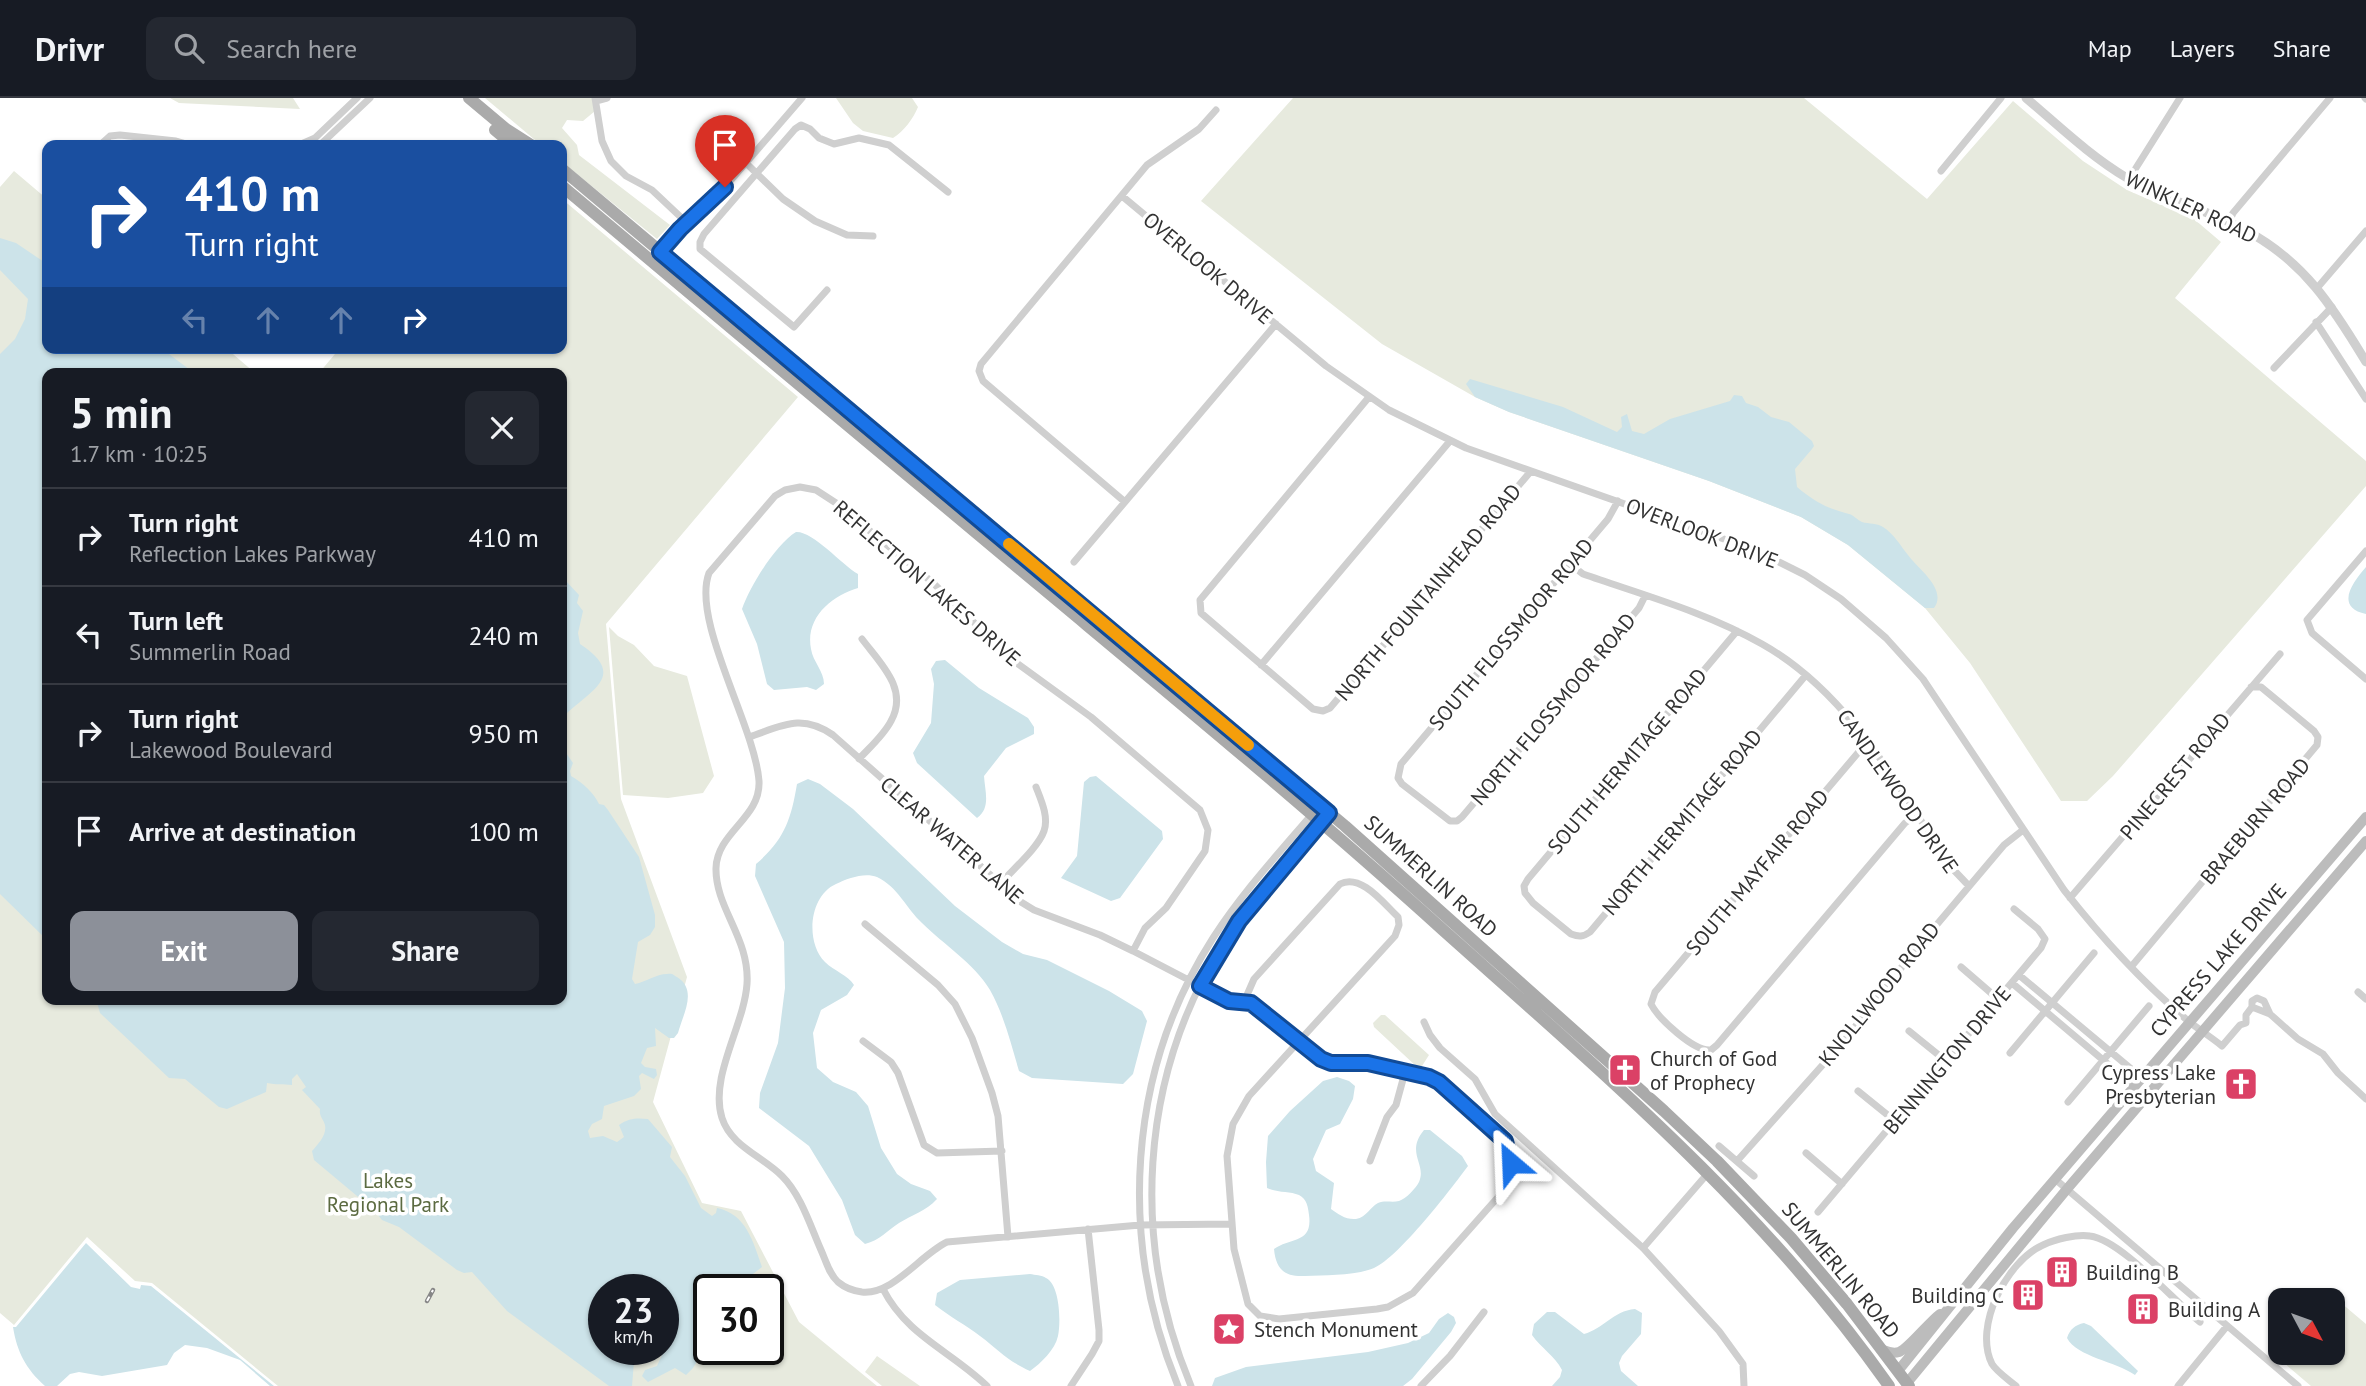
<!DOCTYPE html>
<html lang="en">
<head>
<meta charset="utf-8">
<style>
	:root { --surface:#171b24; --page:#242831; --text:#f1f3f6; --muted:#9ea1a6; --line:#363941; --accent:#8c9099 }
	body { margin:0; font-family:"PT Sans",sans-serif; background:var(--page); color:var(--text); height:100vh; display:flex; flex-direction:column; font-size:26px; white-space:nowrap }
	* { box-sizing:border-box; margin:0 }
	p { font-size:23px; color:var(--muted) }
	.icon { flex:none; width:38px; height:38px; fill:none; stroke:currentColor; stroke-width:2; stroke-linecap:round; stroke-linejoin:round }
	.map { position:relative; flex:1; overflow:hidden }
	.panel { position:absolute; left:42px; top:270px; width:525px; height:637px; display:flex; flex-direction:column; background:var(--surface); border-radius:14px; box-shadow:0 2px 5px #0004 }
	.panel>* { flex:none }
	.hud { position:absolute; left:42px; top:42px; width:525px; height:214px; border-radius:14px; box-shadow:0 2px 5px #0004; background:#1a4fa0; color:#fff; overflow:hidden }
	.needle { width:46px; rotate:131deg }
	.buttons { position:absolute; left:2268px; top:1190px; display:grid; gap:14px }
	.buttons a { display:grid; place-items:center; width:77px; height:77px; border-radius:14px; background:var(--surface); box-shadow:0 2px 5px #0004; font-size:35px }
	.speed { position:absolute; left:588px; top:1176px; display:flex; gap:14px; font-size:35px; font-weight:700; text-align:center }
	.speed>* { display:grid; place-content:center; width:91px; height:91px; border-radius:50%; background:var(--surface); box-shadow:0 2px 5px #0004; line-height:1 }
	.speed small { font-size:18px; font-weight:400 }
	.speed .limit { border:4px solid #111; border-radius:10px; background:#fff; color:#111 }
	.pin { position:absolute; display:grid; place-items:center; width:60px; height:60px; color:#fff; margin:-72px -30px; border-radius:50% 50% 50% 0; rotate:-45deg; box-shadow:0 0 7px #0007 }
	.pin .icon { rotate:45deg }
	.me { position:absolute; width:77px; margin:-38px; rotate:334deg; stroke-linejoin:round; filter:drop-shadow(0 0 5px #0008) }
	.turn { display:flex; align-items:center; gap:24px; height:147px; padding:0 28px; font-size:32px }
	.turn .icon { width:91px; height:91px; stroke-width:2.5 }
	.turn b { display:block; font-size:49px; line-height:60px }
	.lanes { display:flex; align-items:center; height:66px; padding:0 28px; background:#0003; justify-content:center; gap:35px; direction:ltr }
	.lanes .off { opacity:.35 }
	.round { display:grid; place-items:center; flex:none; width:74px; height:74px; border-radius:14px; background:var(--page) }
	.headline { display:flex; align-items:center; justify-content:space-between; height:119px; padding:0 28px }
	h1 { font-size:42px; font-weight:700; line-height:52px }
	.button { display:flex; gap:14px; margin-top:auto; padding:14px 28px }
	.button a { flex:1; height:80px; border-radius:14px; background:var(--accent); color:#fff; font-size:28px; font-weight:700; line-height:80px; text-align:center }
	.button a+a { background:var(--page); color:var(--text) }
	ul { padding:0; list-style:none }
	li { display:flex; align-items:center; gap:21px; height:98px; padding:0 28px; border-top:2px solid var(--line) }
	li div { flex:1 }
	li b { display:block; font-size:26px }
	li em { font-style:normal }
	header { display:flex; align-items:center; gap:42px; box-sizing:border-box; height:98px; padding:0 35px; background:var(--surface); border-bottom:2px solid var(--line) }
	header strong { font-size:33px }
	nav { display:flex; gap:38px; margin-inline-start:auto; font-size:24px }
	.search { width:490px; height:63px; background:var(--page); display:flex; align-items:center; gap:18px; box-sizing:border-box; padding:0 24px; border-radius:14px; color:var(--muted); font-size:26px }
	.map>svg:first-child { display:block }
</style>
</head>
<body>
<header>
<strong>Drivr</strong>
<div class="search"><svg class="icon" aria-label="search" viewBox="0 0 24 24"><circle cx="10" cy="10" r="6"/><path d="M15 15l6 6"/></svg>Search here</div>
<nav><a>Map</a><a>Layers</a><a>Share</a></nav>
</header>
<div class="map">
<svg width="2366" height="1288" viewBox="0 0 2366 1288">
	<rect width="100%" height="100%" fill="#fff"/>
	<path fill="#e7eade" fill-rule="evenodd" d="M170,0H293L300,11L179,5Z
		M485,0H592L595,13L583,23L567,22L562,30L577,47L579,57L670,127L657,141L562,64V47H541Z
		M836,0H912L918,9C913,21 904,33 893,40L863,33L853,25Z
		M1293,0H1804L1927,101L2013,3L2083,63L2127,92L2194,121L2221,144L2175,200L2366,363V388L2113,678L2087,703H2061L1970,565L1925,510L1848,447L1801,419L1709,383L1509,314L1475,299L1382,246L1201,103Z
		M14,73L47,101V250H226L255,275H47V901H562V275H319L340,250H562V101L798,299L606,526L621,701L687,879L653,1004L702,1105L741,1113L799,1224L877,1288H278L152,1185L135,1183L87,1139L14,1227L0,1215V89ZM604,1192H663V1251H604ZM709,1192H768V1251H709Z
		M609,529L618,538L634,547L654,568L687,578L714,678L703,695L668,700L623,697Z
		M1381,917H1385L1429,957L1422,968L1417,969L1374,929L1373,925Z
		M2334,1199L2366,1226V1288H2311L2270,1253L2280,1241V1255H2333L2331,1202Z
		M877,1258L920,1288H882L865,1274Z"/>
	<path fill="#cce3e9" d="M0,140L16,145L47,166V250H161L194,275H47V842L0,796V256L15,241L25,221L28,201L0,172Z
		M1470,281L1563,309L1617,334L1622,329L1621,319L1627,316L1632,333L1644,336L1670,321L1730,303L1734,297L1742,298L1746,305L1758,309L1771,319L1789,324L1812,343L1814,348L1812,351L1795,371L1797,389C1815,404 1826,410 1849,416C1854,417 1857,422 1862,424C1869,426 1877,425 1883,429C1894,436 1900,447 1908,457C1917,470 1948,491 1934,510H1925L1848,447L1801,419L1709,383L1509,314L1475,299L1466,286Z
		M796,434C813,433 841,466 858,476V490C831,498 805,520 811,551C813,564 824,573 824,586L816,592L807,589L774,592L767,586L757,546L742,511C750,488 776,446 796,434Z
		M2366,469V516C2334,509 2353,484 2366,469Z
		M565,482L579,497L577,505L583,513L578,535L580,546C630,579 588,593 562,620V483Z
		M945,562L979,590L1028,620L1034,629V636L1006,650L984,678C985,694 991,710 977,720L917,665L913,655L931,625L934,586L931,571L936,563Z
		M562,649L573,665L570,673L571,678C583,685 594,695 599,706L604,707L608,712L639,759L655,817V829L650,837L638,844L632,881L635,886C646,884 656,876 667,876C673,875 673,877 677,879C698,892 683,916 678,935L674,940H669L655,930L656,948L647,950L641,965L645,969L656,971L657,977L654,981L642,975L639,978L641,991L634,998L604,1008L602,1021L592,1026L588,1033L590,1040L603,1038L617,1044L624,1039L619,1027C629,1020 637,1020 648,1021L672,1049L670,1059L685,1078L701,1110L712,1118L716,1115L717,1110C746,1116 753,1143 762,1169L740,1186L728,1177L722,1176L721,1182L730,1192H709V1243L693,1270L686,1277L675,1270L648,1284L642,1278L645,1272L657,1268L662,1257L661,1251H663V1192H604L602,1219L604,1251H619L634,1263L632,1288H609L507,1213L472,1174L464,1175L457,1172L399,1129L382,1122L375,1113L314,1062L312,1053C318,1046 327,1037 325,1027C323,1020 319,1019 320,1011L302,992L306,989L297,976L292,981V987C283,986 276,987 267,985L266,994L227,1011L219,1009L185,981L169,980L100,915L96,901H562Z
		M1096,678L1162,733L1163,741L1120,800L1111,803L1061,780L1077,758L1084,684L1090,679Z
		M808,681L820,686L853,711L955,808L1002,844L1023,856L1047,862L1109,893L1142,913L1147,923L1133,976L1123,986L1032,980L1019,973C1011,946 1004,917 990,892C974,865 944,847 922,825C906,810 898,789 877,779C865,774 848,780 836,786C809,798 805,844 825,864C834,873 848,877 854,887L847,897L821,912L813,935L817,970L833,984L856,994L868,1008L881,1050L897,1076L911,1086L930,1093L937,1101C926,1113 912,1117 899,1125C887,1133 880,1142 865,1146L855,1137L842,1102L809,1048L759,1010L760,995L778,945L785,890L784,844L755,778L756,766C784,742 791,722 797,686Z
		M1337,979L1349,983L1355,988L1353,1001L1340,1026L1326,1032L1313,1061L1316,1073L1334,1085L1331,1111C1338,1116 1346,1122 1356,1121C1367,1119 1370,1109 1378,1105C1385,1102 1392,1105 1399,1103C1406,1101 1416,1090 1419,1084C1427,1066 1405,1055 1424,1032H1430L1462,1058L1468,1068C1451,1091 1399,1159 1374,1170C1354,1178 1326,1177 1305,1178C1285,1179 1276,1172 1274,1151C1290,1139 1313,1146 1309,1117C1308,1109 1307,1101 1299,1097C1290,1093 1278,1095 1267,1090L1266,1064L1268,1038L1290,1013L1323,983Z
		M86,1145L131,1189L140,1191L141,1187L151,1188L274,1288H270L240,1262L207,1250L185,1247L174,1255L167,1267L102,1278L79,1274L70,1276L57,1288H45C26,1271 17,1254 13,1229H16Z
		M1030,1176C1035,1177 1042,1177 1046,1180C1060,1187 1061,1224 1058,1238C1055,1252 1041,1265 1030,1273C1006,1262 1000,1253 980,1238C966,1227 950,1219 935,1207L937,1195L960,1182Z
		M1635,1211L1642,1215L1641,1236L1622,1258L1619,1265L1621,1273L1638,1288H1552L1560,1279L1562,1272C1555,1258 1541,1250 1532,1237L1534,1226L1547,1214H1555L1584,1236C1603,1231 1613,1213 1635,1211Z
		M1448,1215L1454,1219L1456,1225L1451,1234L1412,1281L1403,1288H1212L1215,1280L1246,1269L1368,1254L1408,1245L1429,1235L1439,1221Z
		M2084,1225L2091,1228L2138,1273L2135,1277C2115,1263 2077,1259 2067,1240C2070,1231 2075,1227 2084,1225Z"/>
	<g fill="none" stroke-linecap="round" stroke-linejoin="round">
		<path stroke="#cfcfcf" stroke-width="7" d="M595,0L602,43L611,63L626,78L652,92L687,125
			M2365,0L2366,1
			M596,3L607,0
			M100,47L110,38L120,37L176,43L190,47
			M299,47L315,40L357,0
			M320,47L370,0
			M746,65L783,101L815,123L847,137L873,138
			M1941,73L2001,0
			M2129,81L2180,0
			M1122,98L1326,268L1389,312L1466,350L1755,452L1805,477L1841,501L1886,540L1923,581L2064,792C2101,839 2141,883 2187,922C2198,931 2211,939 2222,948L2240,927L2246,925V917L2252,909
			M2229,124L2233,115L2330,0
			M658,156L680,131L725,89L802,0
			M2318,189L2366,133
			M827,192L794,229L700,151V144L704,136L795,31L801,27L810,31L819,40L834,46L859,40L889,47L948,94
			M2316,224L2366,301
			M2274,270L2332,209
			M1369,299L1200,502L1201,515L1313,611L1323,613L1330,610L1531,373
			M1618,403L1608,421L1401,666L1398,680L1402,686L1450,723H1457L1462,719L1639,510L1645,498
			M1125,404L983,283L979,273L981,266L1147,67L1199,31L1216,12
			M2366,453L2307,522L2312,535L2366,581
			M1074,464L1276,226
			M1570,466L1583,476C1643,497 1706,514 1762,546C1849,595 1897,687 1950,768L1969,788
			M1737,533L1528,781L1524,788L1525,795L1533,805L1571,836C1579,839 1583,839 1590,834L1806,577
			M1261,567L1450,343
			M749,639C782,628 801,615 833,637L1021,804L1034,812L1100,837L1133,853L1229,903C1236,905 1244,904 1250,906C1271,911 1298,952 1322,962C1337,968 1354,963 1370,965C1389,968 1409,973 1427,979C1444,984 1458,998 1470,1010C1499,1036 1531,1057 1499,1098L1413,1195L1388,1209L1377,1211L1279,1221L1260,1218L1248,1206L1234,1151L1227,1058L1233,1026L1249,998L1395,838L1399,827L1398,819C1384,806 1361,775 1340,786L1254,881L1247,897L1251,906
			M1868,643L1655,894L1651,906C1658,920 1694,954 1711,952L1717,947L1905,725L1916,717
			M859,661C869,650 884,637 891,623C909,591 880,565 862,541
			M1000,786C1012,772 1038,750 1044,733C1049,719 1041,702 1036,689
			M2070,800L2280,556
			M865,826L938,887L955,906L972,940L992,995L998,1018L1008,1139
			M1133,853L1145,830L1166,810L1205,753L1208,732L1200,712L1091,619L1014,563L932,484L836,405L816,392L800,389L785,392L775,398L709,475C691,523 755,628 759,683C761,720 717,734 716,770C715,810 750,840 747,886C744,928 709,979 722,1020C731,1048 762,1058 782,1078C801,1097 810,1127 821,1152C826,1163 829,1176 838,1184C844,1189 854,1193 862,1194C893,1197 920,1157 947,1144L1140,1127L1231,1126
			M1961,869L1998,901
			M2131,869L2317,647L2318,639L2314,633L2261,589H2251
			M2019,877L2142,980
			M2012,885L2135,989
			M2358,894L2366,901
			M2270,916L2264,903L2257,900L2252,903V909L2270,916L2298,941L2323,956L2338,975L2366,1001
			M1424,924L1430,937L1440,950L1475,981L1495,1016L1643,1150L1719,1233L1743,1266L1744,1288
			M1909,933L1946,963
			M863,943L891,964L898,975L924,1047L937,1055L1002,1053
			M2010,955L2094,855
			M1858,993L1895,1023
			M2068,1004L2149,908
			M1719,1048L1754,1078
			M1806,1055L1842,1086
			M1370,1063L1387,1019L1396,1007L1405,974
			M1737,1063L1844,943L1912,856L2004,747L2023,732
			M2055,1081L2298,1288
			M1818,1114L2041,850L2045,841L2038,831L2014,811
			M1643,1150L1709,1074
			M883,1191C907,1238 951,1253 987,1288
			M1071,1288L1092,1256L1099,1243V1232L1088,1131
			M1178,1288C1118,1142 1127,974 1213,840C1242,795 1278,756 1313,715
			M1191,1288C1131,1145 1139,981 1222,848C1250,803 1288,764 1322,724
			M1421,1288L1450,1258L1484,1214
			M2016,1288C2009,1282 1997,1274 1992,1266C1973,1228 2007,1163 2043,1147C2055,1141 2077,1136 2090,1138C2121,1142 2174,1203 2200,1224
			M2178,1288L2227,1228"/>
		<path stroke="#cfcfcf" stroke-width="9" d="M2026,0C2059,28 2090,58 2127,80C2164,101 2207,112 2245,132C2304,163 2333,209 2366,264"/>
		<path stroke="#bcbcbc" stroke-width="10" d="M1883,1252C1888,1254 1893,1256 1899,1254C1908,1251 1929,1224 1940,1216
			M1898,1273L2013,1130L2366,719
			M1907,1285L2067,1091L2366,743"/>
		<path stroke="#aaa" stroke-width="12" d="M469,0L506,31L531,47
			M495,32L513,47
			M562,71L1345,728L1664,1013L1717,1063L1791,1140L1847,1206L1909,1288
			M562,88C725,225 889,362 1052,498C1184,608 1316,717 1443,832C1602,974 1766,1113 1889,1288"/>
		<defs>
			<path id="rail" d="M427,1203L433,1192"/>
		</defs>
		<use href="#rail" stroke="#878787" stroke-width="4.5"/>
		<use href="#rail" stroke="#fff" stroke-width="2" stroke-dasharray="5" stroke-linecap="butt"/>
	</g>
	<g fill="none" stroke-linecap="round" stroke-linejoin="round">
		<defs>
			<path id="route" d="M725,89L680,131L660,154L1329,715L1239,823L1200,888L1229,903L1251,905L1321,961L1331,965H1368L1429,979L1439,984L1505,1043L1511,1065"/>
		</defs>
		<use href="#route" stroke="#114b97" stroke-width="18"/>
		<use href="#route" stroke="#1a73e8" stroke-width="12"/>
		<path stroke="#f59e0b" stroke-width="12" d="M1009,446L1248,647"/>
	</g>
	<defs>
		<symbol id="church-square" viewBox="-11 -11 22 22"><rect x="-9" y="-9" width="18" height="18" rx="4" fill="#db4166" stroke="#fff"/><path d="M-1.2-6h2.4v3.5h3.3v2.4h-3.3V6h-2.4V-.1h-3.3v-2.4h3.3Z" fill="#fff"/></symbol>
		<symbol id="building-square" viewBox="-11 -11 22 22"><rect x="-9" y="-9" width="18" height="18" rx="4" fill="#db4166" stroke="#fff"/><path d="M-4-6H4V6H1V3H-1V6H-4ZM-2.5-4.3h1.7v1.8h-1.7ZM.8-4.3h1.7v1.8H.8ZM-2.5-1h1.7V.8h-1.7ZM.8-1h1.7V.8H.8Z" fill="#fff"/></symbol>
		<symbol id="sight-square" viewBox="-11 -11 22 22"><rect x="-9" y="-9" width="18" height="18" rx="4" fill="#db4166" stroke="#fff"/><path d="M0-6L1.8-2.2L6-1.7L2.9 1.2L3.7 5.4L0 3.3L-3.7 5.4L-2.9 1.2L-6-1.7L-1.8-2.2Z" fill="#fff"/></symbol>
	</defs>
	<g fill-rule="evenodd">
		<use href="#church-square" x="1606" y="953" width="38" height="38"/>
		<use href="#church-square" x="2222" y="967" width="38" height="38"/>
		<use href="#building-square" x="2043" y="1155" width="38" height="38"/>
		<use href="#building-square" x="2009" y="1178" width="38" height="38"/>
		<use href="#building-square" x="2124" y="1192" width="38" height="38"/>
		<use href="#sight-square" x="1210" y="1212" width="38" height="38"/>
	</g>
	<g text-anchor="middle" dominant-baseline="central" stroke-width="7" stroke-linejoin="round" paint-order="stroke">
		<g font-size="21" fill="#323232" stroke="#fff">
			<text transform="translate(2191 109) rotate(25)">WINKLER ROAD</text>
			<text transform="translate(1208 170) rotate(40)">OVERLOOK DRIVE</text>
			<text transform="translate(1702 435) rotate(21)">OVERLOOK DRIVE</text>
			<text transform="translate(927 485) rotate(41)">REFLECTION LAKES DRIVE</text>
			<text transform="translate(1428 494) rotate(-50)">NORTH FOUNTAINHEAD ROAD</text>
			<text transform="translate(1511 536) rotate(-50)">SOUTH FLOSSMOOR ROAD</text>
			<text transform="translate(1553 611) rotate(-50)">NORTH FLOSSMOOR ROAD</text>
			<text transform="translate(1627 663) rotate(-50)">SOUTH HERMITAGE ROAD</text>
			<text transform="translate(2175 678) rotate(-50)">PINECREST ROAD</text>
			<text transform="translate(1898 693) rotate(55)">CANDLEWOOD DRIVE</text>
			<text transform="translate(2255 723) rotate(-50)">BRAEBURN ROAD</text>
			<text transform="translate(1682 724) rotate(-50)">NORTH HERMITAGE ROAD</text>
			<text transform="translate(952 742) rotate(41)">CLEAR WATER LANE</text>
			<text transform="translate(1757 774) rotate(-50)">SOUTH MAYFAIR ROAD</text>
			<text transform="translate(1431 778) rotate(42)">SUMMERLIN ROAD</text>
			<text transform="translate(2218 862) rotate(-49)">CYPRESS LAKE DRIVE</text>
			<text transform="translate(1879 896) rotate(-51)">KNOLLWOOD ROAD</text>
			<text transform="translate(1947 962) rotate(-50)">BENNINGTON DRIVE</text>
			<text transform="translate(1841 1172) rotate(50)">SUMMERLIN ROAD</text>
		</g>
		<g font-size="21" fill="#323232" stroke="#fff" text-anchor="start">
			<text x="1650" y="960">Church of God<tspan x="1650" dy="24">of Prophecy</tspan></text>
			<text x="2216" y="974" text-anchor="end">Cypress Lake<tspan x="2216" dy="24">Presbyterian</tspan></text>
			<text x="2086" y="1174">Building B</text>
			<text x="2004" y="1197" text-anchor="end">Building C</text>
			<text x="2168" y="1211">Building A</text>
			<text x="1254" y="1231">Stench Monument</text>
		</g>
		<g font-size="21" fill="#5c6b41" stroke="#fff">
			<text x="388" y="1082">Lakes<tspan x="388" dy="24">Regional Park</tspan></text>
		</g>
	</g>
</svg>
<div class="buttons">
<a><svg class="needle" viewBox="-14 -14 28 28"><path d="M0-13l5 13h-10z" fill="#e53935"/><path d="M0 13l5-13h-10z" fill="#9ea1a6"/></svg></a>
</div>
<div class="speed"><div>23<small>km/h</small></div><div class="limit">30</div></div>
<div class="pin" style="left:725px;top:89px;background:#d93025"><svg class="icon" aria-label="arrive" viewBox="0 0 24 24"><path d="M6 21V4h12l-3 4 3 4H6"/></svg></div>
<svg class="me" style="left:1511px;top:1065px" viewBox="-20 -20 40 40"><path d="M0-17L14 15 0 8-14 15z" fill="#1a73e8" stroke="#fff" stroke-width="4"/></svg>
<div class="hud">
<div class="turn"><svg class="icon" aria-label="right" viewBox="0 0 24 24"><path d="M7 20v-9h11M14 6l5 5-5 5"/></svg><div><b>410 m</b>Turn right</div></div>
<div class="lanes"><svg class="icon off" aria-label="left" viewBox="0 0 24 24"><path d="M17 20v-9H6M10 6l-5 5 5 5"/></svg><svg class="icon off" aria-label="ahead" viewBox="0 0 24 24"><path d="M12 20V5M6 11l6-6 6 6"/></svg><svg class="icon off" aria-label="ahead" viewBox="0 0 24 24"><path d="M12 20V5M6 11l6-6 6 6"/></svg><svg class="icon" aria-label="right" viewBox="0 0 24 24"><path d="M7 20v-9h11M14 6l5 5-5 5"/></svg></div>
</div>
<section class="panel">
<div class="headline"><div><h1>5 min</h1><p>1.7 km · 10:25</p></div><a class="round"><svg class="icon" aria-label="close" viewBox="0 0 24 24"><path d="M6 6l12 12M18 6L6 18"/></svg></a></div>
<ul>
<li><svg class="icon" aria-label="right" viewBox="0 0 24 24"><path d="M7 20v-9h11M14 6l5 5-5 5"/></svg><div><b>Turn right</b><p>Reflection Lakes Parkway</p></div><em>410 m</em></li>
<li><svg class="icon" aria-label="left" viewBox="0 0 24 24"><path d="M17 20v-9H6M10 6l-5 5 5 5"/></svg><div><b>Turn left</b><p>Summerlin Road</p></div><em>240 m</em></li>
<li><svg class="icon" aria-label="right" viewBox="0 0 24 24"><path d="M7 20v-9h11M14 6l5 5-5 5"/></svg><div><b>Turn right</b><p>Lakewood Boulevard</p></div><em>950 m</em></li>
<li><svg class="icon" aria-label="arrive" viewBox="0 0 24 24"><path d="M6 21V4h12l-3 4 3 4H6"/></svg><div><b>Arrive at destination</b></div><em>100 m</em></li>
</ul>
<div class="button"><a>Exit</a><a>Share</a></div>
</section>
</div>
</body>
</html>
